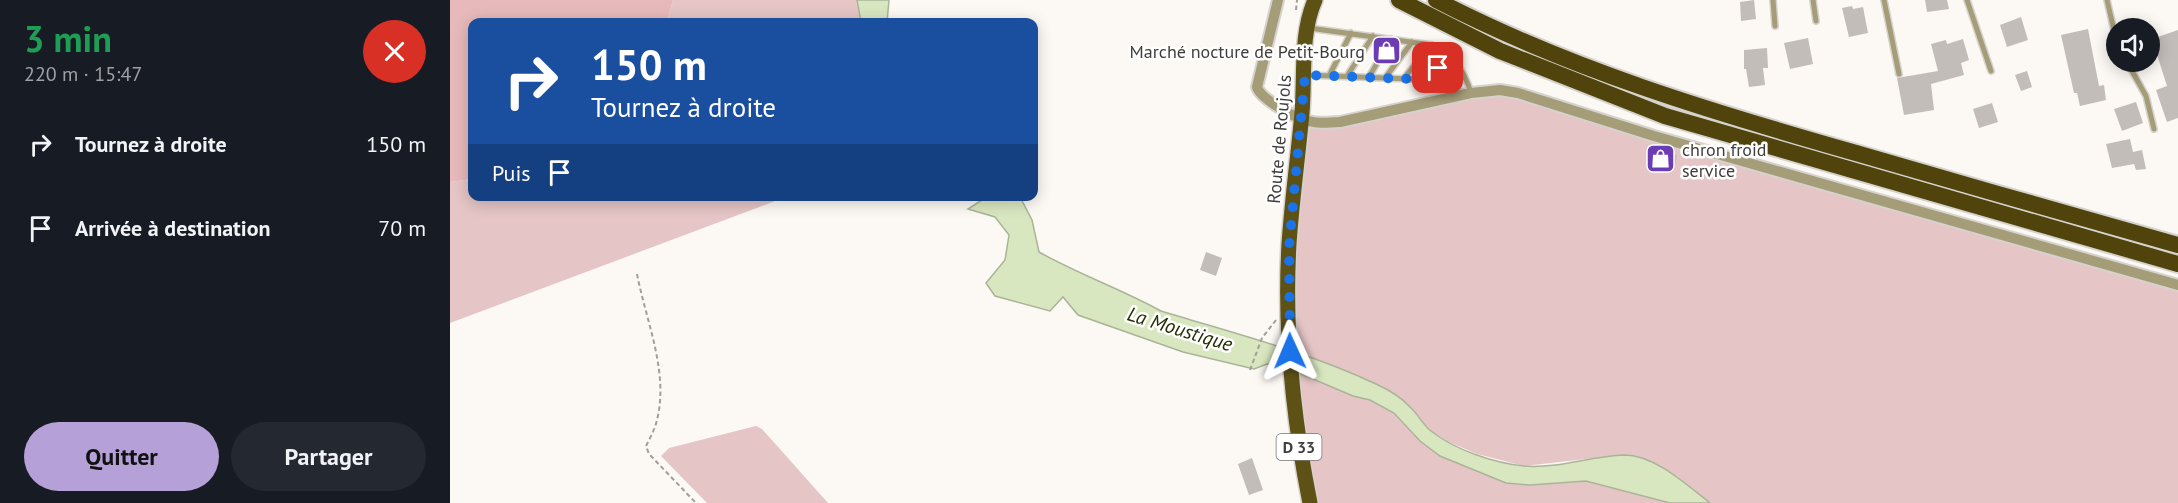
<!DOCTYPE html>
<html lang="fr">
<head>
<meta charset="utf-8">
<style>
	:root { --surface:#171b24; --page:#242831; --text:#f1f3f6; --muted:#9ea1a6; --accent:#b5a1d8 }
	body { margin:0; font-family:"PT Sans",sans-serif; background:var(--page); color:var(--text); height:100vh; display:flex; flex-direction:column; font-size:22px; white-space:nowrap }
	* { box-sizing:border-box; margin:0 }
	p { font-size:20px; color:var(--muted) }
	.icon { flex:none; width:33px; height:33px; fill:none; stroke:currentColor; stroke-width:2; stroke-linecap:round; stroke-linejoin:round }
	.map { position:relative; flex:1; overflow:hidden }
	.sheet { display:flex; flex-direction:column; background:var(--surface); width:450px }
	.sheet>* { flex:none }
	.guide { position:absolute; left:18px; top:18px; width:570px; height:183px; border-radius:12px; box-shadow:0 3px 15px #0003; background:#1a4fa0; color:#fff; overflow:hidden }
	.buttons { position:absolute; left:1656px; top:18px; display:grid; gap:12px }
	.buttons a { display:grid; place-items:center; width:54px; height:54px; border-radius:50%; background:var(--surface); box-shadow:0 3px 15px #0003; font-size:30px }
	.pin { position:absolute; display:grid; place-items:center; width:51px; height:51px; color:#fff; margin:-26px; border-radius:12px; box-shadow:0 3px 9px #0006 }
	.me { position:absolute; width:66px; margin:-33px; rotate:359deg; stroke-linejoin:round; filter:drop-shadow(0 0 4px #0008) }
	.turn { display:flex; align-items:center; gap:21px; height:126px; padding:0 24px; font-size:27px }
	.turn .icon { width:78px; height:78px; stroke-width:2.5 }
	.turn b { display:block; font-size:42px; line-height:51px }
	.then { display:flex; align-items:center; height:57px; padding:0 24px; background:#0003; gap:12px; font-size:22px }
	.round { display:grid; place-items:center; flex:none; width:63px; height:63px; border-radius:32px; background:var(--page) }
	.headline { display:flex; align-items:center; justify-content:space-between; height:102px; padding:0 24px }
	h1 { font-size:36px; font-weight:700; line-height:45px; color:#1e9e55 }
	.action { display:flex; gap:12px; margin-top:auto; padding:12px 24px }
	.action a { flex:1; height:69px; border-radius:36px; background:var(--accent); color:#111; font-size:24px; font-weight:700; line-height:69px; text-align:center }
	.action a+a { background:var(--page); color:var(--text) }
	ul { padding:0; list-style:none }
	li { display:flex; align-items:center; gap:18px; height:84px; padding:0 24px }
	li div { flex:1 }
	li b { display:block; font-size:22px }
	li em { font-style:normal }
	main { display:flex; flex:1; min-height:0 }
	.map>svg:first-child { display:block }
</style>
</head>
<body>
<main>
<section class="sheet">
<div class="headline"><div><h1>3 min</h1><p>220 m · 15:47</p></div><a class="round" style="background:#d93025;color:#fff"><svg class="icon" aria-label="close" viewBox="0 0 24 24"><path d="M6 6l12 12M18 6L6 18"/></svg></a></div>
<ul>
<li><svg class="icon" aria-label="right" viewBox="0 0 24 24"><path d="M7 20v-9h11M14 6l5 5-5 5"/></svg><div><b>Tournez à droite</b></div><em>150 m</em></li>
<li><svg class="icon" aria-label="arrive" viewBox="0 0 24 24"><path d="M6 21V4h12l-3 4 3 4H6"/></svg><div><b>Arrivée à destination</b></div><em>70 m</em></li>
</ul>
<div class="action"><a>Quitter</a><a>Partager</a></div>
</section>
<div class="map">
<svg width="1728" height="503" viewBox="0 0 1728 503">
	<rect width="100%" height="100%" fill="#fcf8f3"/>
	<path fill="#e5c5c6" d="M223,0H407L411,22H211L218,18Z
		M1050,90L1728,285V503H1260L1228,477L1204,463L1172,455L1074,466L1027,454L999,442L979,430L959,406L845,353L840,337L851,119L874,124Z
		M22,179V196L336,197L0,323V182Z
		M848,371L903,396L920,400L944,413L970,441L990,455L1056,483L1080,485L1136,481L1220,503H860Z
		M306,426L312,429L378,503H257L211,456L219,448Z"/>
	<path fill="#e7b9ba" d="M0,0H223L218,18L211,22H22V179L0,182Z"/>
	<path fill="#d9e7c0" stroke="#aab498" stroke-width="1.5" d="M407,0H439L437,22H411Z
		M530,197H570L582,220L589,252C628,274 671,289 711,311C783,333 858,352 926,384C937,389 952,398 960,407C968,414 973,425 981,431C1005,450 1044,463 1074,466C1107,469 1141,456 1174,455C1205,455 1237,485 1260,503H1220L1136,481L1080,485L1056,483L990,456L970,441L944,413L920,400L903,396L830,365L817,364L804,369L733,352L628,315L613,297L600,311L545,296L536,283L555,260L559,235L545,217L518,209L532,200Z"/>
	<path fill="#c3bdba" d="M1304,0L1306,19L1291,21L1290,2Z
		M1475,0H1497L1499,9L1477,12Z
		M1402,6L1403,9L1413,7L1418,33L1399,37L1392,8Z
		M1571,17L1578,40L1557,47L1550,25Z
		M1638,29L1649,86L1654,85L1656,100L1630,106L1627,93H1624L1611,35Z
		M1728,30V118L1717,122L1706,90L1717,86L1702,39Z
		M1358,38L1363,64L1340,69L1334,43Z
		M1513,39L1519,60L1511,63L1514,75L1481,84L1484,110L1454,115L1447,78L1488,71L1481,44L1496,40L1497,44Z
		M1317,48L1318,68H1313L1315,85L1299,87L1296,69H1294V50Z
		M1577,71L1582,87L1571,91L1565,75Z
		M1686,102L1693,123L1672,131L1664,109Z
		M1542,103L1548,122L1529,128L1523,109Z
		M1680,139L1683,152L1692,150L1696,169L1686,170L1684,164L1662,168L1656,144Z
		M1205,150L1227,155L1225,166L1202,161Z
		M756,252L772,258L766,276L750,270Z
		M802,458L813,490L799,495L788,464Z"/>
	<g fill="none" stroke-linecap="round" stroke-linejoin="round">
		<defs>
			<path id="service" d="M1323,0L1325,26
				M1363,0L1366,21
				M1434,0L1449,74
				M1517,0L1541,71
				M1657,0L1666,39
				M859,28L982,45C1005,58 1012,67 1021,92
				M1677,62L1696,96L1704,129
				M855,75L961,79C978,75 988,68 999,55
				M879,76L901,33
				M897,76L923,36
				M919,77L941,39
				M935,78L962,42
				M953,79L982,45"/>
			<path id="minor" d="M828,0L807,87C810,98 840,115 852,119C864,124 877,123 890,122L1021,93L1050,90L1068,93L1204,136L1728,285"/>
			<path id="primary" d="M860,503C843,418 834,331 839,244C842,200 848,157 852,113C855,77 850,34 865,0"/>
			<path id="trunk" d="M949,0L1050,51L1215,116L1728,264
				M986,0C1119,69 1262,112 1406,153C1513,184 1621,215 1728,245"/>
		</defs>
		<use href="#service" stroke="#d6d3ce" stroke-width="8"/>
		<use href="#minor" stroke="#d6d3ce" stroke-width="14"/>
		<use href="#primary" stroke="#d6d3ce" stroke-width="18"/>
		<use href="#trunk" stroke="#d6d3ce" stroke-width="20"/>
		<path stroke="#a19e9b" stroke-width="2" stroke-dasharray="4.5 3" stroke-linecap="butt" d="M846,10L847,0
			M187,274C196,321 219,372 207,420C205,429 200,438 196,446L199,454L246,503
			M800,370L812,338L826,320"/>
		<use href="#service" stroke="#a59c78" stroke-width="5"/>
		<use href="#minor" stroke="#a59c78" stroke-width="10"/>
		<use href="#primary" stroke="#5d5116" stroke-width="15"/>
		<use href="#trunk" stroke="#50440c" stroke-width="16"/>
	</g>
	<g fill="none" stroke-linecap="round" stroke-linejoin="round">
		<path stroke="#1a73e8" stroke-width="10" stroke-dasharray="0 18" d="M840,351L839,247L855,75L961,79L972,77L988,68"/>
	</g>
	<defs>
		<symbol id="shop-square" viewBox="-11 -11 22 22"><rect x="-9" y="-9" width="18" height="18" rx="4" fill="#6b3cb3" stroke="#fff"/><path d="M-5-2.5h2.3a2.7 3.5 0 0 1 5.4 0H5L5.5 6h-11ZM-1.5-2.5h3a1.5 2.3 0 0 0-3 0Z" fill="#fff"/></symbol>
	</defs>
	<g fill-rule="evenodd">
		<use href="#shop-square" x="920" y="34" width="33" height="33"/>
		<use href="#shop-square" x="1194" y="142" width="33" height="33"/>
	</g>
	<g text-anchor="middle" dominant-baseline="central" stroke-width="5" stroke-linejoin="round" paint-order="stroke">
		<rect fill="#fff" stroke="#787776" stroke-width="1.5" x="826.5" y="434" width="45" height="26" rx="4.5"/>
		<g font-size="16" font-weight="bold" fill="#3e3d3b">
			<text x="849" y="447">D 33</text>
		</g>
		<g font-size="18" fill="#3e3d3b" stroke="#fff" text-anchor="end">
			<text x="915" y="51">Marché nocture de Petit-Bourg</text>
			<text x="1232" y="149" text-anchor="start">chron froid<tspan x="1232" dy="21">service</tspan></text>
		</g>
		<g font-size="18" fill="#3e3d3b" stroke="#fff">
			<text transform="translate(829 139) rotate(-85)">Route de Roujols</text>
		</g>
		<g font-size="20" font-style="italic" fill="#232e02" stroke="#fff">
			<text transform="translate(730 329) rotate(17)">La Moustique</text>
		</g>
	</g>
</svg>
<div class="buttons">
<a><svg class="icon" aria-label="sound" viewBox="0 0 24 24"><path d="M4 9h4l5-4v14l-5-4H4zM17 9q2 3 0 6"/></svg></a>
</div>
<div class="pin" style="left:988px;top:68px;background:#d93025"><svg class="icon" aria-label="arrive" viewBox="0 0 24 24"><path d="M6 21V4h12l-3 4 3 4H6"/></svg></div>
<svg class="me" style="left:840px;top:351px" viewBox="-20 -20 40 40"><path d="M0-17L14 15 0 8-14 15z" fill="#1a73e8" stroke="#fff" stroke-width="4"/></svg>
<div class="guide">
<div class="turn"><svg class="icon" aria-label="right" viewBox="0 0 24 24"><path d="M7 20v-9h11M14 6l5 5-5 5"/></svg><div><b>150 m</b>Tournez à droite</div></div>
<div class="then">Puis<svg class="icon" aria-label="arrive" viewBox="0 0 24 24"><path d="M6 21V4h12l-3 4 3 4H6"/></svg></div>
</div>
</div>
</main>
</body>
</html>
